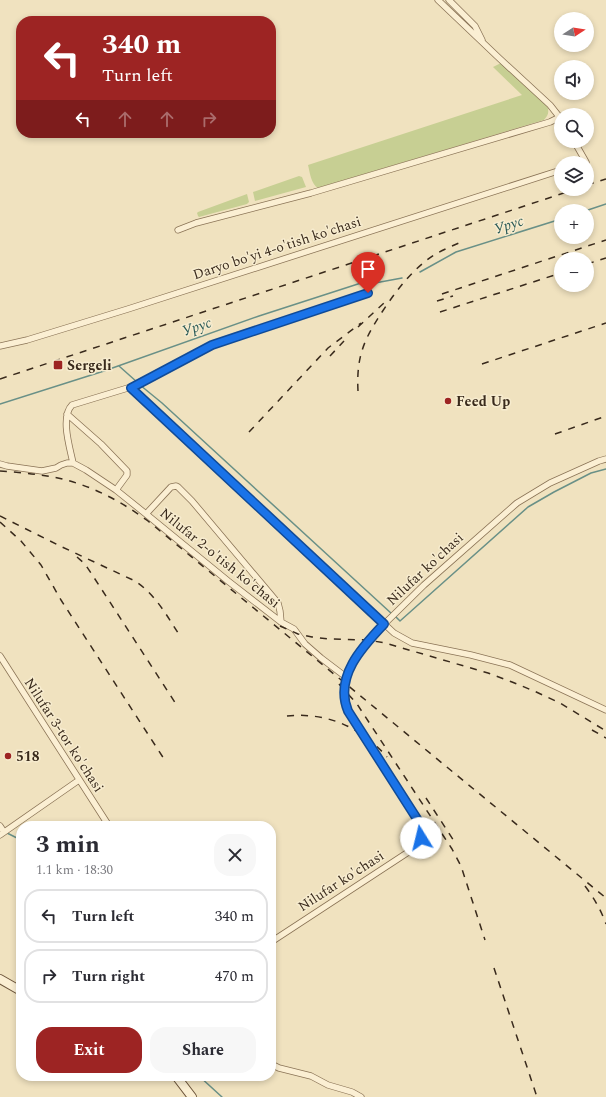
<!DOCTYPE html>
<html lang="en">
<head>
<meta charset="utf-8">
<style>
	:root { --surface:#fff; --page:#f7f7f7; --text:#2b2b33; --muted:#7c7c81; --line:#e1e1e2; --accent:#9d2423 }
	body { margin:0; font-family:Spectral,serif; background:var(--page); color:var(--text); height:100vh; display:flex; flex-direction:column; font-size:15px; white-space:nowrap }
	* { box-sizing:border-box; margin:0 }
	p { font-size:13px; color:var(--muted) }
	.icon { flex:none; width:22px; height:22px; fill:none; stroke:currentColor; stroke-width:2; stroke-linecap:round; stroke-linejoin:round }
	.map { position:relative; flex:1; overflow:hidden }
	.sheet { position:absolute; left:16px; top:821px; width:260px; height:260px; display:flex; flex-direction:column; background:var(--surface); border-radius:16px; box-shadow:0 2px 6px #0003 }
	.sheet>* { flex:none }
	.guide { position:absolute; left:16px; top:16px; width:260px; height:122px; border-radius:16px; box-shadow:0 2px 6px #0003; background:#9d2423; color:#fff; overflow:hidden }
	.needle { width:26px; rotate:78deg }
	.controls { position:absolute; left:554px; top:12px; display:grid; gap:8px }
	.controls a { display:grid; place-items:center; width:40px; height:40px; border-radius:50%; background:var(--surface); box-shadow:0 2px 6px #0003; font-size:20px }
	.pin { position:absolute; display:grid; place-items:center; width:34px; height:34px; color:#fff; margin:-41px -17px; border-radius:50% 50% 50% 0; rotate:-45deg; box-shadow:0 0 4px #0007 }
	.pin .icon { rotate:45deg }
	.me { position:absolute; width:44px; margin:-22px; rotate:351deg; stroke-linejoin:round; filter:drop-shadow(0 0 3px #0008) }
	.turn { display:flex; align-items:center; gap:14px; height:84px; padding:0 20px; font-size:18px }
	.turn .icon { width:52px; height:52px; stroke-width:2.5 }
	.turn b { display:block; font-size:28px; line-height:34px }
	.lanes { display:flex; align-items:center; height:38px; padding:0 20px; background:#0003; justify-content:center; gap:20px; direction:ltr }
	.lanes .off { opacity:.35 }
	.round { display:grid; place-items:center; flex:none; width:42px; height:42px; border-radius:16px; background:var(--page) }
	.summary { display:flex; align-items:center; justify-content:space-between; height:68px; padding:0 20px }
	h1 { font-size:24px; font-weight:700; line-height:30px }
	.button { display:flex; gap:8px; margin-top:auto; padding:8px 20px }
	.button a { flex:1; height:46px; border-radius:16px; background:var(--accent); color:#fff; font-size:16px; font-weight:700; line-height:46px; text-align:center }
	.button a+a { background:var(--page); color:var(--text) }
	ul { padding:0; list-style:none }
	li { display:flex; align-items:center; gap:12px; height:54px; margin:0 8px 6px; padding:0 12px; border:2px solid var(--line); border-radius:16px }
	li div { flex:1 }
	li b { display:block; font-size:15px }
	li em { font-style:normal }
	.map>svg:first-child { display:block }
</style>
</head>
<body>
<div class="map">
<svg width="606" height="1097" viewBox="0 0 606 1097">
	<rect width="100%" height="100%" fill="#f0e2bf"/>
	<path fill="#c7cf93" d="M501,63L547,105C549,112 549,114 544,120L318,188C311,184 310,173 308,165L522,95L493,67Z
		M299,176L302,177L306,187L255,201L253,192Z
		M247,194L249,202L247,204L199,217L198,216L197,213L198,212Z"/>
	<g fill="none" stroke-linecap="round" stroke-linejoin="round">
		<path stroke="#699087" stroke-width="1.5" d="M585,211L606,204
			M420,272L456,252L561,219
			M119,366L137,382
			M140,385L162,403L392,614
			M0,404L104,371L259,316L361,283H375L402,278
			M395,616L400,621L528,507L554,492L591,473L606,469
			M7,833L21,840
			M199,1076L222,1097"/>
		<defs>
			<path id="street" d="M438,0L499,58L550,105L561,119
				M449,0L475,26L482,40
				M574,141L586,162L583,163
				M178,230L196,223L311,193L550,122L560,117
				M0,346L27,340L128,309L561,170
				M131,387L394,633L412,643L471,655L510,665L606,710
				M67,414L101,444L127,471V475L116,490
				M73,463C70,448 60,417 72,405L131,387L212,345L368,293
				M0,464L7,466L42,471L56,468L61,465L67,463H73L86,470L116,490L146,514L228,581L281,622L294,629L305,644L321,658L346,677
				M146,514L171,487L176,486L178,487L192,501L278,603L280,611L281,622
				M0,656L109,826
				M0,826L4,832
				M0,835L79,780
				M271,942L413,849C422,841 424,833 419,822L348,711C347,708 345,705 345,702C339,681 356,656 368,640L424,585L517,503L550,483L599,461L606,459
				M271,1064L279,1068L311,1076L328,1085L352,1092L361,1097"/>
			<path id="secondary" d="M0,979L21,991
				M176,1076L192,1097"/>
		</defs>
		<use href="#street" stroke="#8a7356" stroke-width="7"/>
		<use href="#secondary" stroke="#6c543a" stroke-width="10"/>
		<use href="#street" stroke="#fbefd3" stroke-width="5.5"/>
		<use href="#secondary" stroke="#fbefd3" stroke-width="8"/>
		<path stroke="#392a1c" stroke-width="1.5" stroke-dasharray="7 7" stroke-linecap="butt" d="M587,185L606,179
			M587,264L606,258
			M442,294L606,240
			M437,301L453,296
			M440,312L561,273
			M358,327L384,303
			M330,356L344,341
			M482,364L606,323
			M0,379L576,189
			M358,391C356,353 366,336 386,306C398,289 410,273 427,260C437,252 450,247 461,242
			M249,432L328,348L361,323
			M555,434L606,416
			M0,471C13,472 27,473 40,475C81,480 115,497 148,521L606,898
			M0,516L60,546L135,581C156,595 167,616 180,636
			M0,522L21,541L41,565L61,600L166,762
			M77,557L85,564L93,576L176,704
			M280,626L298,634L312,637L330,639L368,640L385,643L488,673L512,682L534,691L560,703L606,731
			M339,684L357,704L452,849L461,866L485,940
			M287,716C327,712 361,727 387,757
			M592,730L606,738
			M426,798L454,841
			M585,886C594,898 601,910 606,924
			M494,968L537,1097"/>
	</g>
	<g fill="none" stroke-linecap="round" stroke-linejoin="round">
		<defs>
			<path id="route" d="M368,293L212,345L131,388L384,624C362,647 334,677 348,711L419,822L422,831L421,838"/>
		</defs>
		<use href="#route" stroke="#114b97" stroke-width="10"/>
		<use href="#route" stroke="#1a73e8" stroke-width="7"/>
	</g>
	<g fill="#9d2423" stroke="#f7eccf" stroke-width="1.5">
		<rect x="53" y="360" width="10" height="10" rx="2"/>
		<circle cx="448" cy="401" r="4"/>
		<circle cx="8" cy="756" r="4"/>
	</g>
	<g text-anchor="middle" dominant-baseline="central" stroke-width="3" stroke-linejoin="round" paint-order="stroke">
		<g font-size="14" fill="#392a1c" stroke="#f7eccf">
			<text transform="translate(277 248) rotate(-18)">Daryo bo'yi 4-o'tish ko'chasi</text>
			<text transform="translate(220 558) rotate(39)">Nilufar 2-o'tish ko'chasi</text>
			<text transform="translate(425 569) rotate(-43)">Nilufar ko'chasi</text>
			<text transform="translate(64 735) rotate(57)">Nilufar 3-tor ko'chasi</text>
			<text transform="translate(341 881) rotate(-33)">Nilufar ko'chasi</text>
		</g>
		<g font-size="14" font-weight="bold" fill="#392a1c" stroke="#f7eccf" text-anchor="start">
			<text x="67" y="365">Sergeli</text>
			<text x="456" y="401">Feed Up</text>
			<text x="16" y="756">518</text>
		</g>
		<g font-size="15" font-style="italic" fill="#2a5a57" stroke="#f7eccf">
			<text transform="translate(509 225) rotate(-18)">Урус</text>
			<text transform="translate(197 327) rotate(-19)">Урус</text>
		</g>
	</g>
</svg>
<div class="controls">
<a><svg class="needle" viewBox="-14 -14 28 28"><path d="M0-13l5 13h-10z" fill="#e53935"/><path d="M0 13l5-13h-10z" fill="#7c7c81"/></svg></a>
<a><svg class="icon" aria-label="sound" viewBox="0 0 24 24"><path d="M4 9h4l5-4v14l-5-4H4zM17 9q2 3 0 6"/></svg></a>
<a><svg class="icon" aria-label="search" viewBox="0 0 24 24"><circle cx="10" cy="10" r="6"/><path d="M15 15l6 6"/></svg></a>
<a><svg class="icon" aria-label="layers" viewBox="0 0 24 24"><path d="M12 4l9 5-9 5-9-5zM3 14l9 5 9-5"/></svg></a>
<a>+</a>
<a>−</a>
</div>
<div class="pin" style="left:368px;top:293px;background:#d93025"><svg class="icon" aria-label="arrive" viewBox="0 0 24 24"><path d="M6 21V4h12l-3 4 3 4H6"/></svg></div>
<svg class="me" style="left:421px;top:838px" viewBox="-20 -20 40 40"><circle r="19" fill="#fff"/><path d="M0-13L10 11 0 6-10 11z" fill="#1a73e8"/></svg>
<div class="guide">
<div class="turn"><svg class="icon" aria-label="left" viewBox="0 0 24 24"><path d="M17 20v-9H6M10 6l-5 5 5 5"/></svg><div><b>340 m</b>Turn left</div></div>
<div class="lanes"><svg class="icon" aria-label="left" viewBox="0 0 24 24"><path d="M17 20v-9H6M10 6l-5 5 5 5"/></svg><svg class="icon off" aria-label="ahead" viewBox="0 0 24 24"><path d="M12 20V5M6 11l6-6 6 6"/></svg><svg class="icon off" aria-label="ahead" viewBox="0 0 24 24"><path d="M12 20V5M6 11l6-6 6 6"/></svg><svg class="icon off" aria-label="right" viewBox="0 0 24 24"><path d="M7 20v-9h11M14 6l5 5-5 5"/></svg></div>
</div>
<section class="sheet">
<div class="summary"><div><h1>3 min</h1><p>1.1 km · 18:30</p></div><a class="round"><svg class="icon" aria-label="close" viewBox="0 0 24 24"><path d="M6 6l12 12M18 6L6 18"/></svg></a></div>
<ul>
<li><svg class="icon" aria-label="left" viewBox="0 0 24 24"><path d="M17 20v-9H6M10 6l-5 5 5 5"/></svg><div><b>Turn left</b></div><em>340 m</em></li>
<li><svg class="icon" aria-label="right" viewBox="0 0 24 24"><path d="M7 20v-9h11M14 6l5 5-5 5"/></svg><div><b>Turn right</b></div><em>470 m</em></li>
</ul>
<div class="button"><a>Exit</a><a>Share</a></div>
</section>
</div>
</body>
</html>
